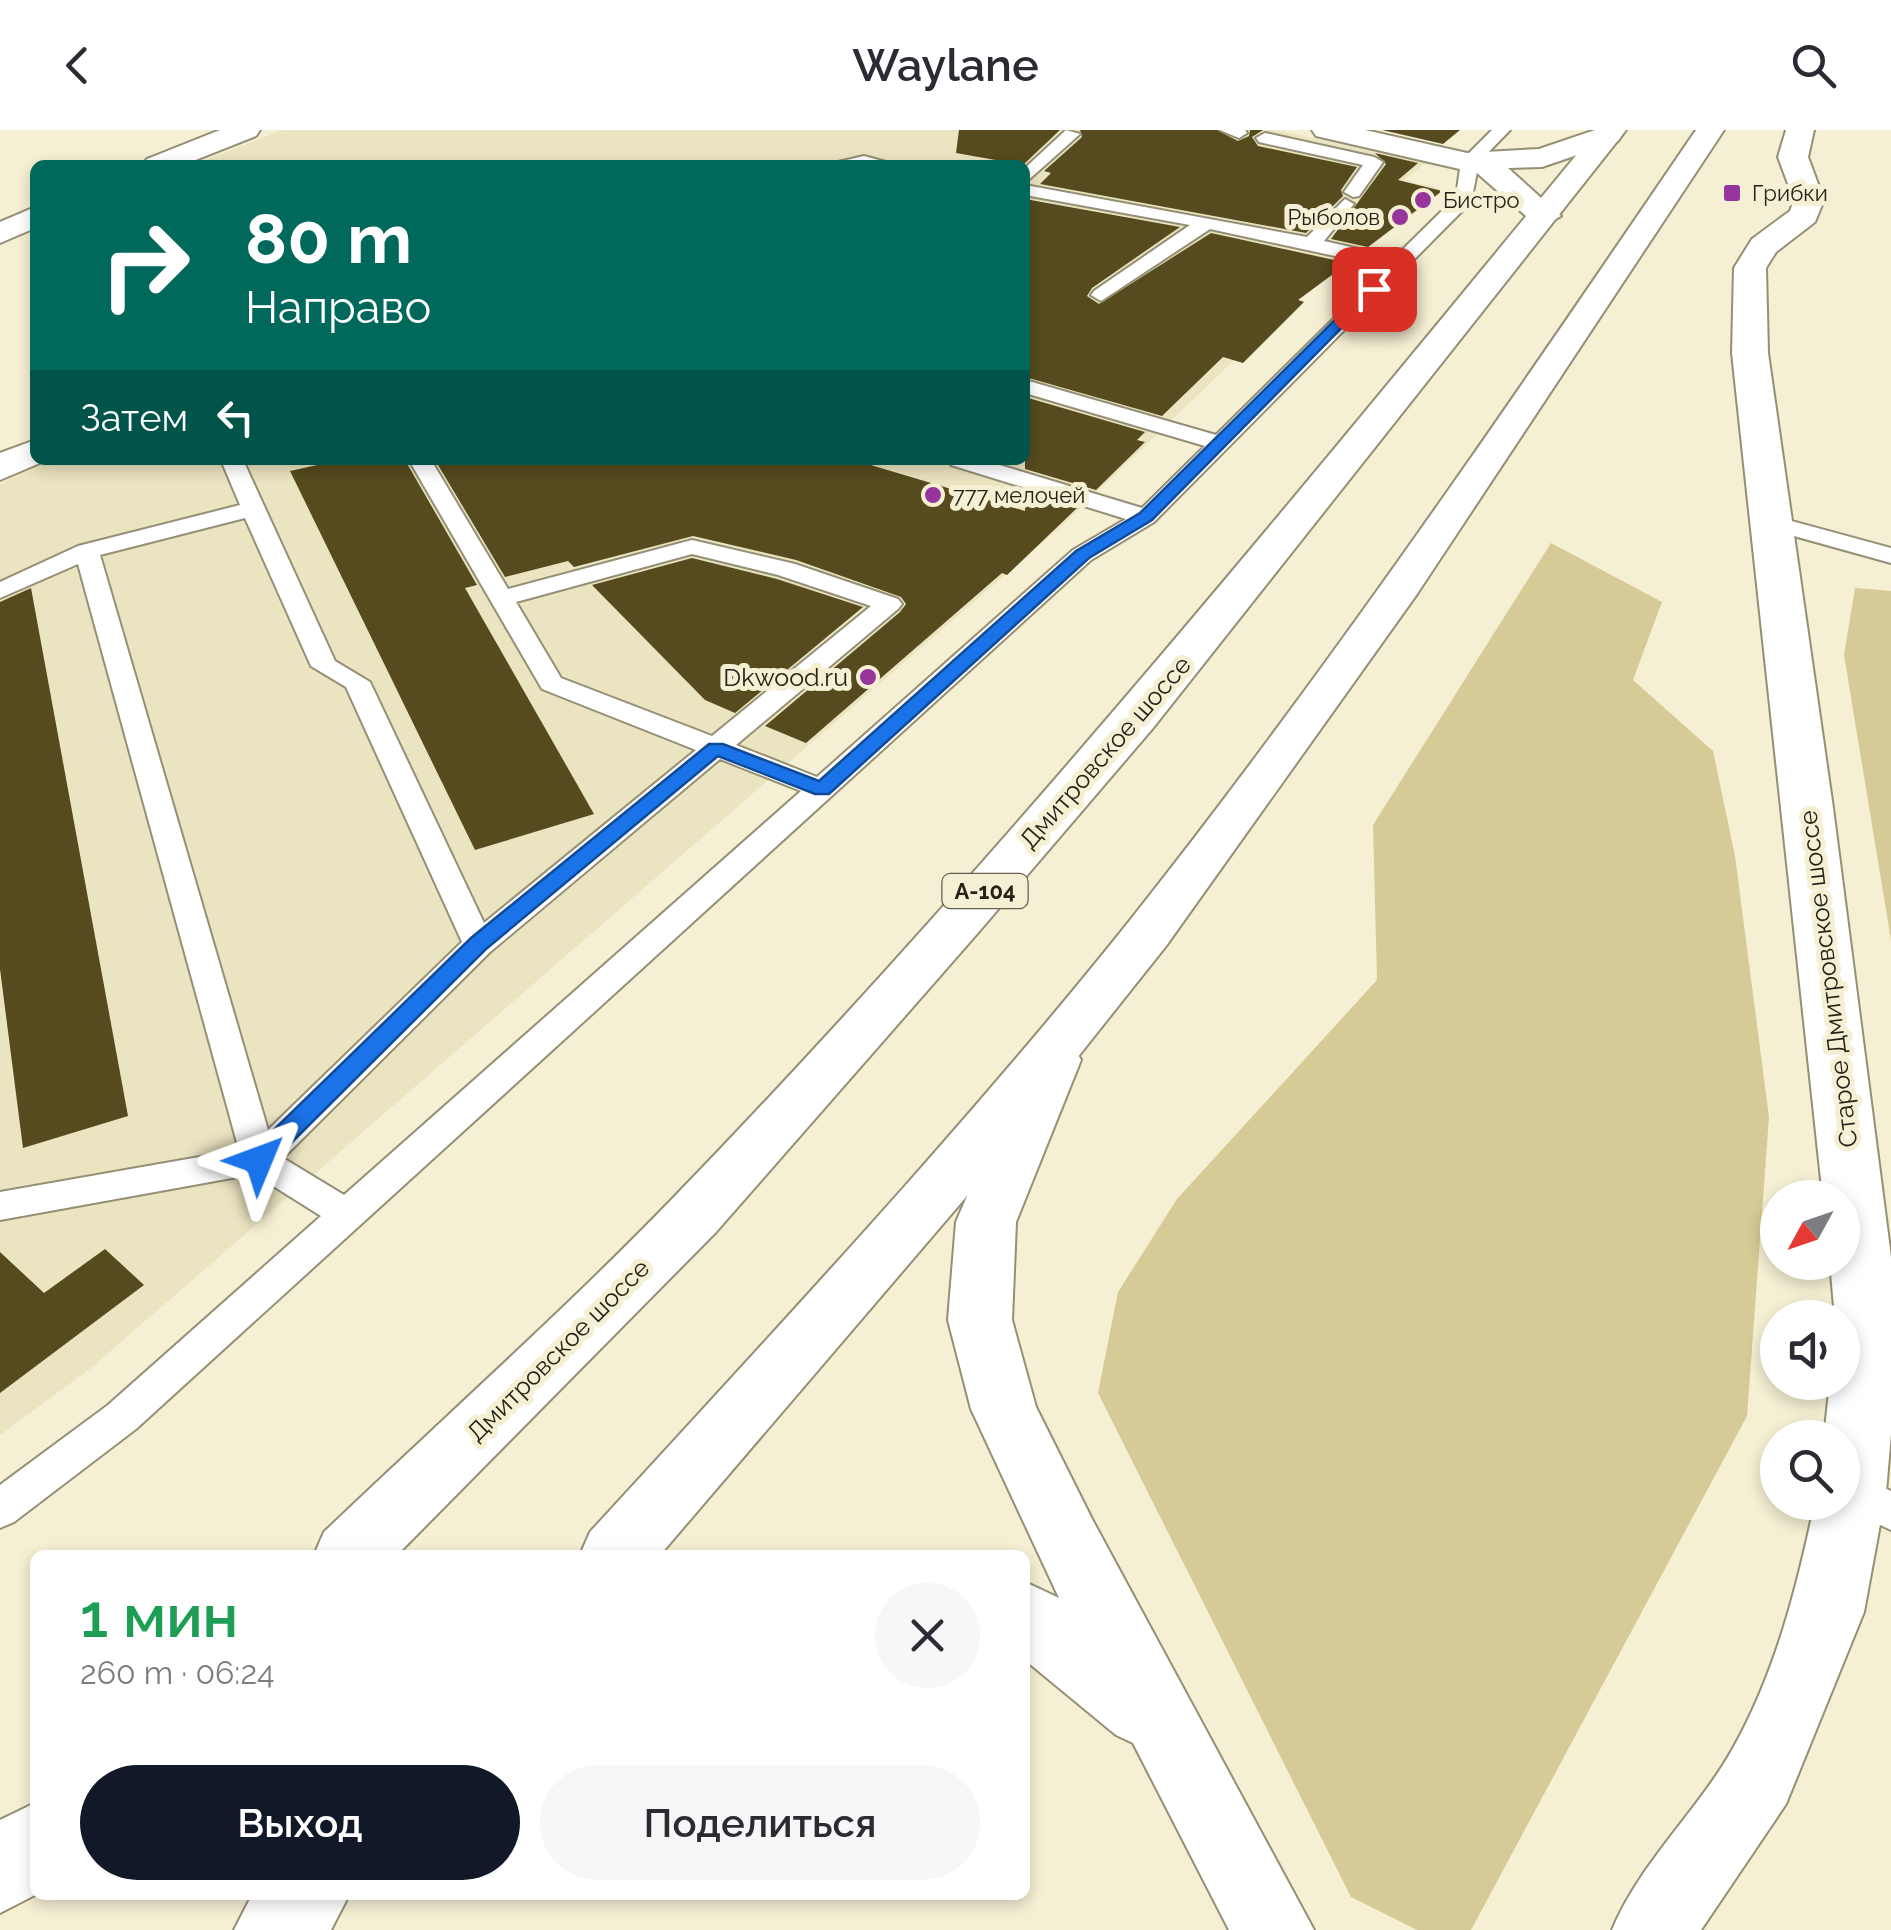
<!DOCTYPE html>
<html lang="ru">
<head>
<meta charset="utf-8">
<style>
	:root { --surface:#fff; --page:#f7f7f7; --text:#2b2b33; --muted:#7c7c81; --accent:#111827 }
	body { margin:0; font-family:Raleway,sans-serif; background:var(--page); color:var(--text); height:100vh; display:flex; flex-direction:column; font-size:38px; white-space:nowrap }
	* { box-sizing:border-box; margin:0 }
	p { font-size:32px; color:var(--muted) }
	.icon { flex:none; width:55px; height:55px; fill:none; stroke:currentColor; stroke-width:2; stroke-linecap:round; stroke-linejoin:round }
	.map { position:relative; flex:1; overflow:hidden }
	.panel { position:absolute; left:30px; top:1420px; width:1000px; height:350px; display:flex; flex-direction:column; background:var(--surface); border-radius:15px; box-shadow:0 5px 15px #0003 }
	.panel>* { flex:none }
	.guide { position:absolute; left:30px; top:30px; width:1000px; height:305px; border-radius:15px; box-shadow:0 5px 15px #0003; background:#00695c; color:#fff; overflow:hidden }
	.needle { width:65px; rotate:230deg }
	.controls { position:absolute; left:1760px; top:1050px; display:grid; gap:20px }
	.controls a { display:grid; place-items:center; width:100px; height:100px; border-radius:50%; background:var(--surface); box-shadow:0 5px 15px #0003; font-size:50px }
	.pin { position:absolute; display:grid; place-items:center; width:85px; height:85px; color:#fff; margin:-42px; border-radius:20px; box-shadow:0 5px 15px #0006 }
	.me { position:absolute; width:110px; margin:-55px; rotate:46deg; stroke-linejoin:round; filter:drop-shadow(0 0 8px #0008) }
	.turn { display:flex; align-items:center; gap:35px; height:210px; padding:0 50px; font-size:45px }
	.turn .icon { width:130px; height:130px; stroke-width:2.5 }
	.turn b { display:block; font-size:70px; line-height:85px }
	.then { display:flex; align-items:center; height:95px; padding:0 50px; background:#0003; gap:20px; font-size:38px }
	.round { display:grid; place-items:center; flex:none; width:105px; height:105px; border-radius:52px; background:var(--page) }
	.headline { display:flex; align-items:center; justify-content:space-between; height:170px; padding:0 50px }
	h1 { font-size:60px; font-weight:600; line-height:75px; color:#1e9e55 }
	.action { display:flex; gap:20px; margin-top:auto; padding:20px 50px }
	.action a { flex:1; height:115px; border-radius:60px; background:var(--accent); color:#fff; font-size:40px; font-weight:600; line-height:115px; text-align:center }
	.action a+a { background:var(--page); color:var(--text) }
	header { display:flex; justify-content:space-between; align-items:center; height:130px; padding:0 50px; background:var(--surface); font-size:45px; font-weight:600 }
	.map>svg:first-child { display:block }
</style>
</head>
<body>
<header><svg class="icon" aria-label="back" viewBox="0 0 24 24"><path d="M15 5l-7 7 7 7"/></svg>Waylane<svg class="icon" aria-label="search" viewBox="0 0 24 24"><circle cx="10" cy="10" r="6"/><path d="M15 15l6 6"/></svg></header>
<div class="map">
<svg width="1891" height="1800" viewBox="0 0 1891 1800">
	<rect width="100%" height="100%" fill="#f5efd3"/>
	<path fill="#ebe4c1" d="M283,0H1275L1426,33L1404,50L1445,60L1287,179L1068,390L91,1238L0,1305V354L46,330H1025V35H193Z"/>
	<path fill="#d6cb97" d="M1551,413L1662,472L1633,550L1713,621L1735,726L1769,987L1747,1286L1471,1800H1417L1351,1767L1098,1263L1118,1162L1177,1069L1377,850L1373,695Z
		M1855,458L1891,461V810L1844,525Z"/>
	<path fill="#554b1e" d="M959,0H1060L1023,35L956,23Z
		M1080,0H1217L1238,11L1249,6L1250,0H1263L1252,7L1258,16L1357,37L1341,60L1343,66L1306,103L1040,54L1051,43L1044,41L1082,7Z
		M1382,0H1460L1443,14Z
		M1375,23L1418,33L1398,50L1442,61L1368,117L1331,109L1386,34Z
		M1025,69L1180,97L1092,158L1087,166L1099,174L1211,103L1348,133L1298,170L1304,172L1243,233L1223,227L1162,286L1025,247Z
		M1025,267L1145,302L1137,310L1145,312L1096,360L1025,339Z
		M340,330H405L477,455L465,458L594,684L475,720L290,341Z
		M435,330H854L1025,381V362L1077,378L1007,445L1002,443L806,613L765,596L900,482L906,474L901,467L796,430L693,406L574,437L568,431L505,447Z
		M692,428L777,449L863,477L735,583L705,570L592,455Z
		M31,458L128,986L23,1018L0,839V472Z
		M105,1119L144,1155L0,1263V1122L44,1163Z"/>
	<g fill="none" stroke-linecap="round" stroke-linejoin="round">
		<defs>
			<path id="service" d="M1066,0L1080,4L1025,53V38Z
				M1220,0H1245L1247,3L1239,8Z
				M1492,0H1510L1479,32L1471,72L1154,392L1091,430L136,1299L14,1392L0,1398V1355L108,1275L321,1086L254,1044L0,1090V1062L239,1020L78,434L0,468V452L78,416L240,375L221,330H243L335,531L370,552L484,793L696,620L542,559L409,330H431L508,459L692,410L795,434L898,469L902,474L898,479L736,615L817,647L1073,420L1126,389L951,335L948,330H983L1142,378L1205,316L1025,263V250L1216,305L1386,137L1210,99L1101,171L1091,165L1094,161L1190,95L1025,65V55L1307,107L1345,69L1354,74L1324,111L1395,127L1456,67L1461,31ZM245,388L311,536L346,557L462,812L268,1000L100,425ZM692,424L778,445L871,476L712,606L561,548L516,472ZM720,629L801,661L344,1065L283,1028L490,822Z
				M1265,3L1374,27L1383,32L1359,66L1353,67L1344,62L1363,35L1259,12L1256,8Z
				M864,26L897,35H825Z
				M1773,386L1891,418V433L1765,398V388Z
				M1852,1344L1891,1361V1400L1838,1375L1842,1372V1347Z"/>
			<path id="minor" d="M220,0H260L256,6L183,35H142L147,29Z
				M1312,0H1365L1467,23L1539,19L1595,0H1619L1622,5L1618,11L1542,37L1508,38L1561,86L1545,95L1534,93L1477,43L1316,6Z
				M1786,0H1814L1808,27L1824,70L1815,92L1776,122L1766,138L1768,223L1833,678L1891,1127V1304L1886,1362L1864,1482L1786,1674L1701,1800H1612C1640,1733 1696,1683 1732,1620C1775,1544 1797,1458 1815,1372H1842V1308H1824L1830,1252H1842V1188H1835L1830,1132H1842V1068H1823L1732,223L1734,138L1752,109L1790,81L1794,70L1778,27Z
				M35,77V98L0,113V92Z
				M35,310V330H47L0,350V323Z"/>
			<path id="secondary" d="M1053,909L1073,915L1081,930L1016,1092L1012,1190L1036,1277L1092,1389L1314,1800H1229L1133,1613L1116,1605L1025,1530V1452L1059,1468L971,1279L948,1190L956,1092L1025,930L1033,915Z"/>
			<path id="trunk" d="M1597,0H1626L1153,598L976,805L716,1102L397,1425H314L324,1402C441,1290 563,1182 675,1066C1002,728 1298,363 1597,0Z
				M1696,0H1724L1417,464L1166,816L972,1060L660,1425H580L590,1402C774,1201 961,1002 1131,789C1332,535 1514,267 1696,0Z
				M35,1673V1765L0,1783V1690Z
				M252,1765H349L331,1800H234Z"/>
		</defs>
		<use href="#service" stroke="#948f75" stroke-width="4"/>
		<use href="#minor" stroke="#948f75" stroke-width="4"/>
		<use href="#secondary" stroke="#948f75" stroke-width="4"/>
		<use href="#trunk" stroke="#948f75" stroke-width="4"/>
		<use href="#service" fill="#fff" fill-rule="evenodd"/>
		<use href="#minor" fill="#fff" fill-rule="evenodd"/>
		<use href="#secondary" fill="#fff" fill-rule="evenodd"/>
		<use href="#trunk" fill="#fff" fill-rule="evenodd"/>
	</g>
	<path fill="#1a73e8" stroke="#114b97" stroke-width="2.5" d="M1369,156L1380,159L1152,390L1089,428L829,664H815L718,626L486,819L268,1036H250L247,1030L250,1023L471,808L709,614H723L819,651L1076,421L1140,383Z"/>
	<g fill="#96359c" stroke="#f5efd3" stroke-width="4">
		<rect x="1722" y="53" width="20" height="20" rx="5"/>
		<circle cx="1423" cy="70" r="10"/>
		<circle cx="1400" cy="87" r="10"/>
		<circle cx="933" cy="365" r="10"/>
		<circle cx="868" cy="547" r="10"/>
	</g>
	<g text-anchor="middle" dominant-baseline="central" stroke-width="10" stroke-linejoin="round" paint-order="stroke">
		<g font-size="22" fill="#252318" stroke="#f5efd3" text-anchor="start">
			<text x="1752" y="63">Грибки</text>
			<text x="1443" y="70">Бистро</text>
			<text x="1380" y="87" text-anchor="end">Рыболов</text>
			<text x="953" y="365">777 мелочей</text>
		</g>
		<rect fill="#f5efd3" stroke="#636050" stroke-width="2.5" x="942.5" y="744" width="85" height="34" rx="8"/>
		<g font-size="22" font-weight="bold" fill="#252318">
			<text x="985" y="761">А-104</text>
		</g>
		<g font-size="25" fill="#252318" stroke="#f5efd3" text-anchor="end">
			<text x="848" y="547">Dkwood.ru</text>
		</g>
		<g font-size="25" fill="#252318" stroke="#f5efd3">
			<text transform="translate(1105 622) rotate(-49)">Дмитровское шоссе</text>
			<text transform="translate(1828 849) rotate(-97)">Старое Дмитровское шоссе</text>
			<text transform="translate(558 1220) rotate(-45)">Дмитровское шоссе</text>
		</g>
	</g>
</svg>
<div class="controls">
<a><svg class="needle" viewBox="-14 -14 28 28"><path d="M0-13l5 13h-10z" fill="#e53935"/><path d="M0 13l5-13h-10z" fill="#7c7c81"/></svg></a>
<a><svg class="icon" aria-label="sound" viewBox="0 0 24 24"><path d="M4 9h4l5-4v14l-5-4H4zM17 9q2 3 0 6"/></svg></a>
<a><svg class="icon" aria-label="search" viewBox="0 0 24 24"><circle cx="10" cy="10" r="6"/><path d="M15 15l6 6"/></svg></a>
</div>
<div class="pin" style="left:1374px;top:159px;background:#d93025"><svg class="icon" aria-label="arrive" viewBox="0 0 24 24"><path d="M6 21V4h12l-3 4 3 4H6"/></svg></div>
<svg class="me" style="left:259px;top:1030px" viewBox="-20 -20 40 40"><path d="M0-17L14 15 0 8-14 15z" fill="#1a73e8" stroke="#fff" stroke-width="4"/></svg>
<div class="guide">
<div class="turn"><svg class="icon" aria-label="right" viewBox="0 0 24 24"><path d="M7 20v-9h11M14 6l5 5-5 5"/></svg><div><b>80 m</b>Направо</div></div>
<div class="then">Затем<svg class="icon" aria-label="left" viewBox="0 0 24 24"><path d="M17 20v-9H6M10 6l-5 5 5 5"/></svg></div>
</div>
<section class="panel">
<div class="headline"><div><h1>1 мин</h1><p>260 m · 06:24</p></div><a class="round"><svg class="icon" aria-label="close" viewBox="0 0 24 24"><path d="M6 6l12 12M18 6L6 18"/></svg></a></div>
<div class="action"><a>Выход</a><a>Поделиться</a></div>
</section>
</div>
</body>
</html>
